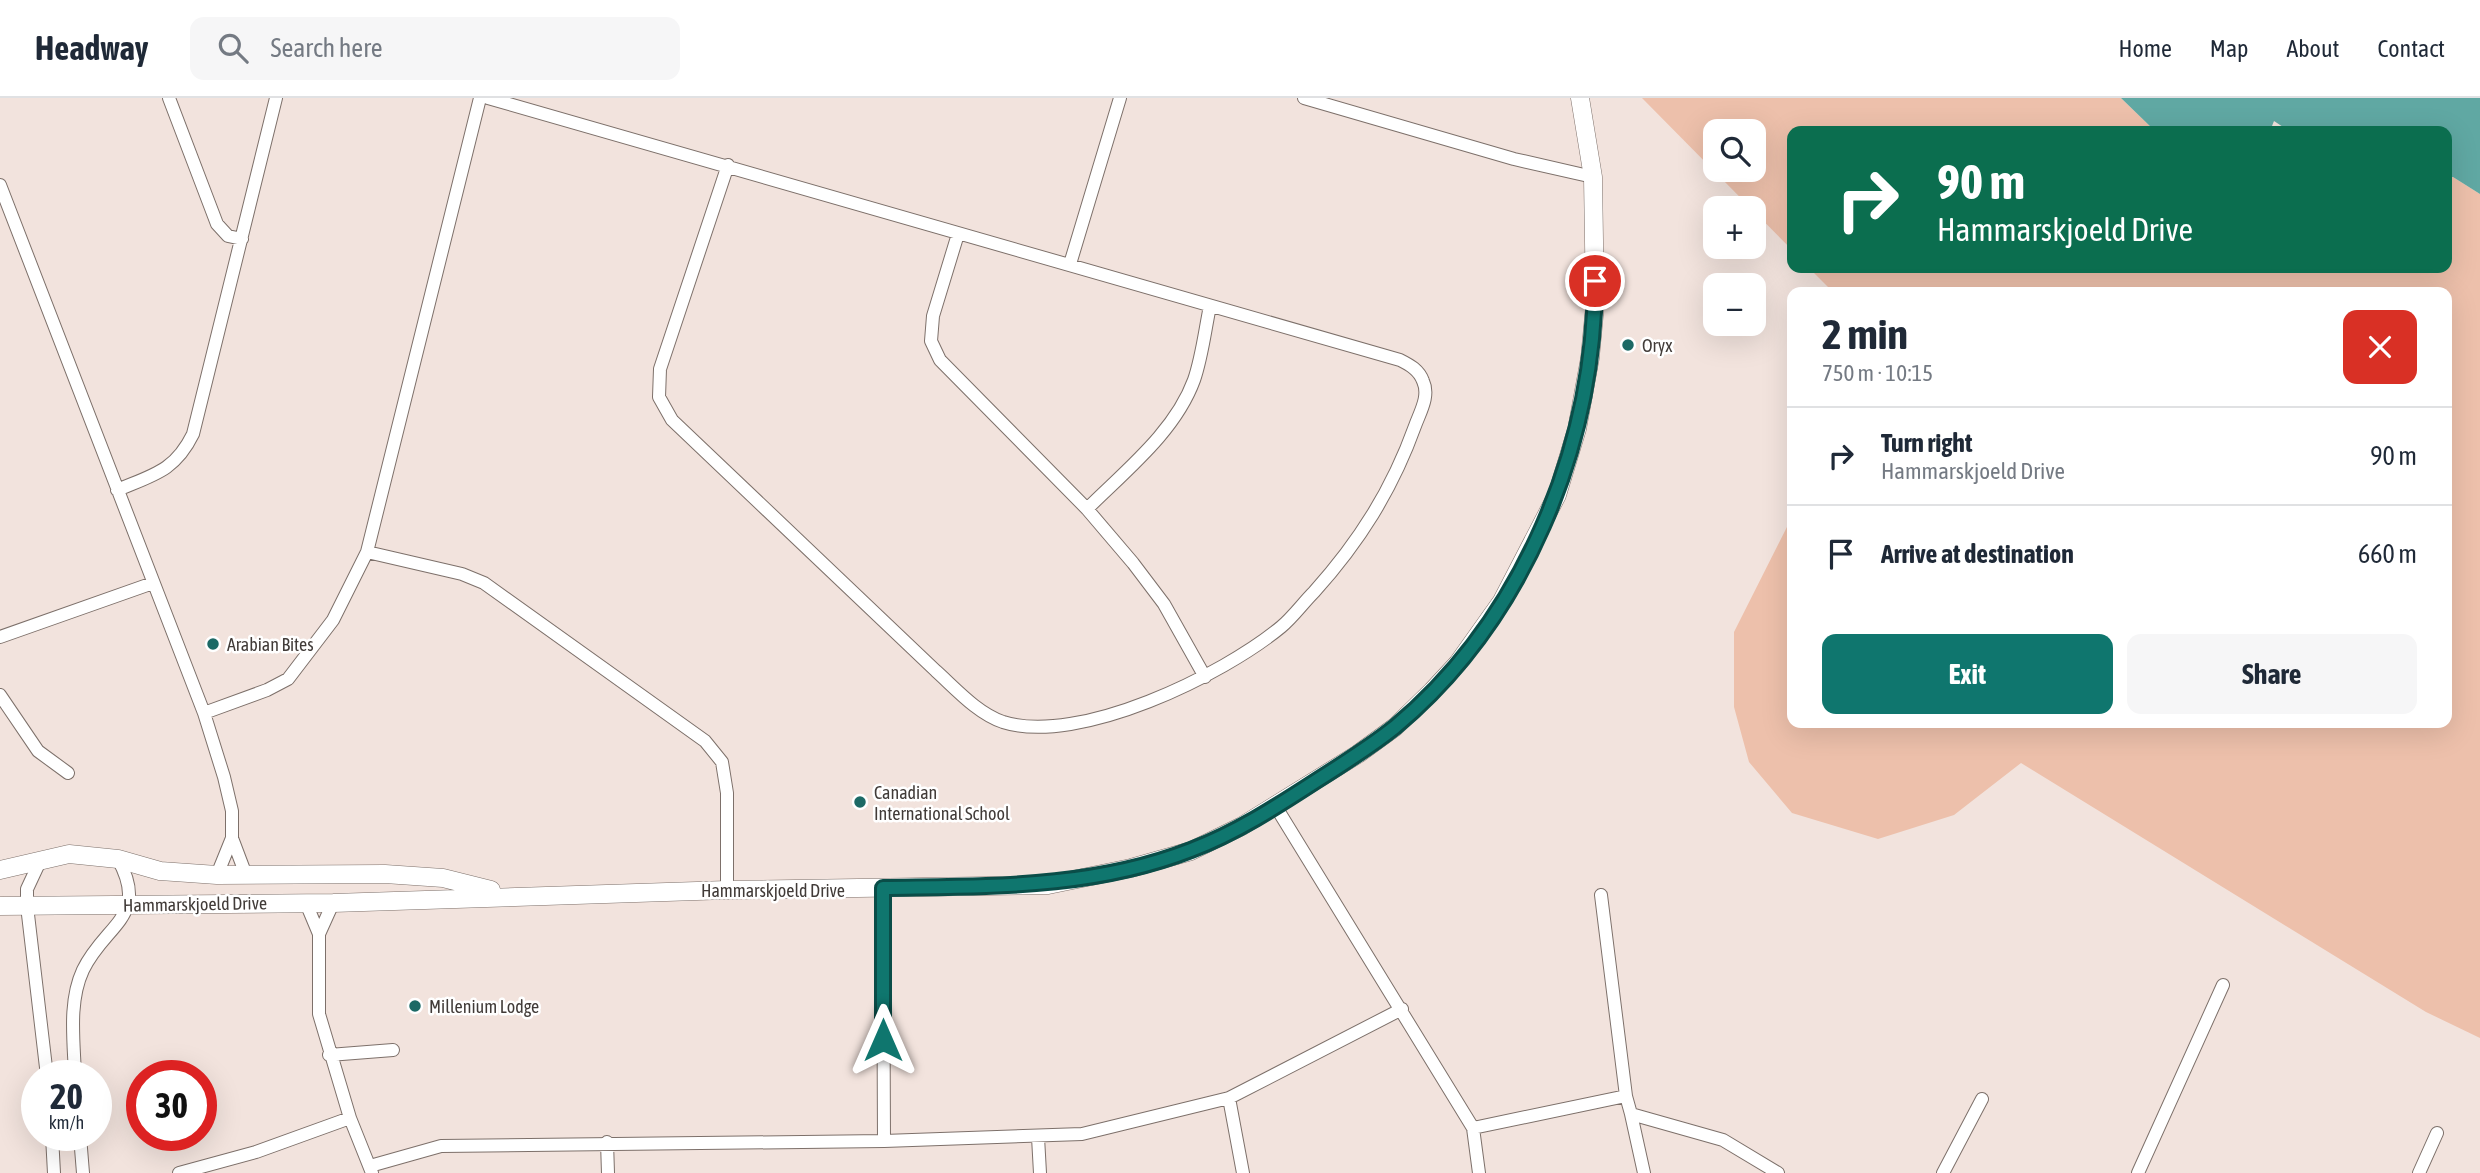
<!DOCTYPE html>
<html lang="en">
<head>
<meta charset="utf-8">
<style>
	:root { --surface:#fff; --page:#f6f6f7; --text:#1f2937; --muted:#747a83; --line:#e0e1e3; --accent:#0f766e }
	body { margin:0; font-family:"Asap Condensed",sans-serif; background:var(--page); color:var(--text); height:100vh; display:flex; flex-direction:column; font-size:26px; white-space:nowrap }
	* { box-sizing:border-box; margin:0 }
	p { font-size:23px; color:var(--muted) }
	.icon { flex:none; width:38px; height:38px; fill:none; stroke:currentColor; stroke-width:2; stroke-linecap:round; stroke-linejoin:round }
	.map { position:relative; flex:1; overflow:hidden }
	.panel { position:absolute; left:1787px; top:189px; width:665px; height:441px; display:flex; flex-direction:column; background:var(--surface); border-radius:14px; box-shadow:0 7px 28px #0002 }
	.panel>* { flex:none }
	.top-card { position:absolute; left:1787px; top:28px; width:665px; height:147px; border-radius:14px; box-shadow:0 7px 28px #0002; background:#0b6e4f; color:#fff; overflow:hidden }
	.controls { position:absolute; left:1703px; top:21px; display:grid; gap:14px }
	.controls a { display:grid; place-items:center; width:63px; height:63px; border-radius:14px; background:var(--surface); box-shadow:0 7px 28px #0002; font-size:35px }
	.speed { position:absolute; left:21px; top:962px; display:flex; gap:14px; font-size:35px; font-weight:700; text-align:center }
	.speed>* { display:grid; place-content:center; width:91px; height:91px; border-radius:50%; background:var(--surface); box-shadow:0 7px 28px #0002; line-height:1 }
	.speed small { font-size:18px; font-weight:400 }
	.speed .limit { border:10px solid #d22; background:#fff; color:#111 }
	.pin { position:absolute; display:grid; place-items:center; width:60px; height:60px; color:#fff; margin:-30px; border:4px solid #fff; border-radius:50%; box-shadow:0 2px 7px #0007 }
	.me { position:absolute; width:77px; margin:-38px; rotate:0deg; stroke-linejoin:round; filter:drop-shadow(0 0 5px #0008) }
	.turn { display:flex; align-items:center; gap:24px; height:147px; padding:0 35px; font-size:32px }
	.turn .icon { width:91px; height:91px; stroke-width:2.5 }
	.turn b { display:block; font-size:49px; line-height:60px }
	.round { display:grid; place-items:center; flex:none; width:74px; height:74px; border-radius:14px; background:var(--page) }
	.overview { display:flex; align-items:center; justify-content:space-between; height:119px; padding:0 35px }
	h1 { font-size:42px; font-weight:700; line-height:52px }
	.action { display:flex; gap:14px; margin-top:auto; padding:14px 35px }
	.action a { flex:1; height:80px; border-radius:14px; background:var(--accent); color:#fff; font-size:28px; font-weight:700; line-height:80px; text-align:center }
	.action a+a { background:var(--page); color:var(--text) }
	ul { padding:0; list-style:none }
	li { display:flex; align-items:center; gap:21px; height:98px; padding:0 35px; border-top:2px solid var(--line) }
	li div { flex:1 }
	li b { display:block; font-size:26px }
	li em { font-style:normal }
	header { display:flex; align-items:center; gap:42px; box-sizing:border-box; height:98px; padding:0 35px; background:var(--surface); border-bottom:2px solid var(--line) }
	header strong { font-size:33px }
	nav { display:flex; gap:38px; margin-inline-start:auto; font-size:24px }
	.search { width:490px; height:63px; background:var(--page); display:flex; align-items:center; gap:18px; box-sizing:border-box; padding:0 24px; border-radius:14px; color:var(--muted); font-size:26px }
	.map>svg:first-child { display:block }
</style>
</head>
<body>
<header>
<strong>Headway</strong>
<div class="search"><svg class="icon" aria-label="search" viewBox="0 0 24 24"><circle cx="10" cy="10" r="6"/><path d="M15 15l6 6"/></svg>Search here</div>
<nav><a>Home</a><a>Map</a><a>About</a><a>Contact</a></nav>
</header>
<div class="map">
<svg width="2480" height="1075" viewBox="0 0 2480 1075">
	<rect width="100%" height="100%" fill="#f2e3dd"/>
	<path fill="#edc0ab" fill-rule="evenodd" d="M1642,0H2121L2155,33H1792V152ZM1715,33H1754V72H1715Z
		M2447,79H2453L2480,96V940L2426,914L2021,665L1954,717L1878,741L1792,715L1749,664L1734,609V534L1792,419V625H2446V194H1833L1809,170H2446Z"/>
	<path fill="#60a8a3" d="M2121,0H2480V96L2453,79H2447L2446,33H2289L2274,23L2270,33H2155Z"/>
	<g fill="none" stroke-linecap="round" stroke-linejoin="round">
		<defs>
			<path id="street" d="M169,0L217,126L228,138L242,141
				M488,0L1400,262C1410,267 1419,272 1423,283C1430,298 1420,314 1415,328C1392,392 1359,444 1314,494C1303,505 1293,519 1281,529C1223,577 1079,648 1003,624C977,615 956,591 936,573L672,322L659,299L660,271L728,67
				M1304,0L1514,61L1593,79
				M0,87L204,615L224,679L232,713V740L246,777
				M958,136L933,218L931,243L940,262L1087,411L1133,465L1164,506L1205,579
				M1070,166L1120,0
				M117,392C153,377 175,373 193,336L276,0
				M1087,411C1125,373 1175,334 1194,282C1202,259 1205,232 1210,208
				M367,454L462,476L484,485L705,643L722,664L727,695V792
				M0,539L153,485
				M0,597L38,653L68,675
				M204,615L267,592L288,581L333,522L367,454L480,0
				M1276,709L1473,1030L1479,1075
				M41,761L27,791V808L47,978
				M217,777L232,740
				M883,790L884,1043
				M306,805L319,836
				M333,805L319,836V916L350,1020L372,1075
				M329,957L393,952
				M75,978C74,944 68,904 83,872C105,826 150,819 118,761
				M1626,998L1631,1016L1723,1042L1778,1075
				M1229,1000L1243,1075
				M1631,1016L1644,1075
				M1473,1030L1626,998L1601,797
				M52,1038L54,1075
				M80,1038L83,1075
				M1038,1039L1040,1075
				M607,1044L608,1075
				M370,1068L441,1048L884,1043L1082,1036L1229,1000L1402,911
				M179,1075L256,1054L350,1020
				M1943,1075L1982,1001
				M2138,1075L2223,887
				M2419,1075L2437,1035"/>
			<path id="secondary" d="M0,772L69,756L118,761L160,773L217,777L385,776L443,780L491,792
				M0,808L333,805L727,792L1048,787L1131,770L1191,753L1242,728L1358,656L1395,629L1432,593L1458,565L1502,503L1557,397L1577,331L1590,260L1595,207L1593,79L1580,0"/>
		</defs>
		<use href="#street" stroke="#7d706a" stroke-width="14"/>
		<use href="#secondary" stroke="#7d706a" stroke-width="19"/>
		<use href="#street" stroke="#fff" stroke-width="12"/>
		<use href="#secondary" stroke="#fff" stroke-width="18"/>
	</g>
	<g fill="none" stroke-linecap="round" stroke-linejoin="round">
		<defs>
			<path id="route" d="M883,942V790C988,788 1091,791 1191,752C1236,735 1276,709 1316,683C1343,666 1370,649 1395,629C1524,521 1594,349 1595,183"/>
		</defs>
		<use href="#route" stroke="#0a4d48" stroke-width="18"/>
		<use href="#route" stroke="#0f766e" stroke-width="12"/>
	</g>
	<g fill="#1c6965" stroke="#fff" stroke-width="2.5">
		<circle cx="1628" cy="247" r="7"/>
		<circle cx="213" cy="546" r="7"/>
		<circle cx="860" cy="704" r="7"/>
		<circle cx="415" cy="908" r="7"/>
	</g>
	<g text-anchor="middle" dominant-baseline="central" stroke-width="5" stroke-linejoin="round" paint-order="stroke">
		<g font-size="18" fill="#413b38" stroke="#fff" text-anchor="start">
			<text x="1642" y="247">Oryx</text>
			<text x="227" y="546">Arabian Bites</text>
			<text x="874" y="694">Canadian<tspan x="874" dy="21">International School</tspan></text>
			<text x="429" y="908">Millenium Lodge</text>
		</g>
		<g font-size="18" fill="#413b38" stroke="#fff">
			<text x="773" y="792">Hammarskjoeld Drive</text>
			<text transform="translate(195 806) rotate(-1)">Hammarskjoeld Drive</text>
		</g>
	</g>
</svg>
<div class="controls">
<a><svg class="icon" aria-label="search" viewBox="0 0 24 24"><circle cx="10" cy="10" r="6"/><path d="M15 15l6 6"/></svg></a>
<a>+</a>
<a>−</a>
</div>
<div class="speed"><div>20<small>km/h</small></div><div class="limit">30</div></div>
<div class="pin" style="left:1595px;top:183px;background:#d93025"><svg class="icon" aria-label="arrive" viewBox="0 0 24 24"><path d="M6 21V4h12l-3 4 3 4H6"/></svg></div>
<svg class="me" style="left:883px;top:942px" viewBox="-20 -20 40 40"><path d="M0-17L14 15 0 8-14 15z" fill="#0f766e" stroke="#fff" stroke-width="4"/></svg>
<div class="top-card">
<div class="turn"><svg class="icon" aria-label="right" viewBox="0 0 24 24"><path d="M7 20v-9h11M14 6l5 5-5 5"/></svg><div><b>90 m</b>Hammarskjoeld Drive</div></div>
</div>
<section class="panel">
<div class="overview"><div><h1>2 min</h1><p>750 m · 10:15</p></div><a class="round" style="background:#d93025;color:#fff"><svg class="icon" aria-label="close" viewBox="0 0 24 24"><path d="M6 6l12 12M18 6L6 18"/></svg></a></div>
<ul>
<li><svg class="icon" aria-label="right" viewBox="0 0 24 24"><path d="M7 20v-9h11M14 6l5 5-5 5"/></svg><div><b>Turn right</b><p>Hammarskjoeld Drive</p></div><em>90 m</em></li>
<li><svg class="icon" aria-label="arrive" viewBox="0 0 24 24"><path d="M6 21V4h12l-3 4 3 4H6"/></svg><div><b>Arrive at destination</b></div><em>660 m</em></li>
</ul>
<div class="action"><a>Exit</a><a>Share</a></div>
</section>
</div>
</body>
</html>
